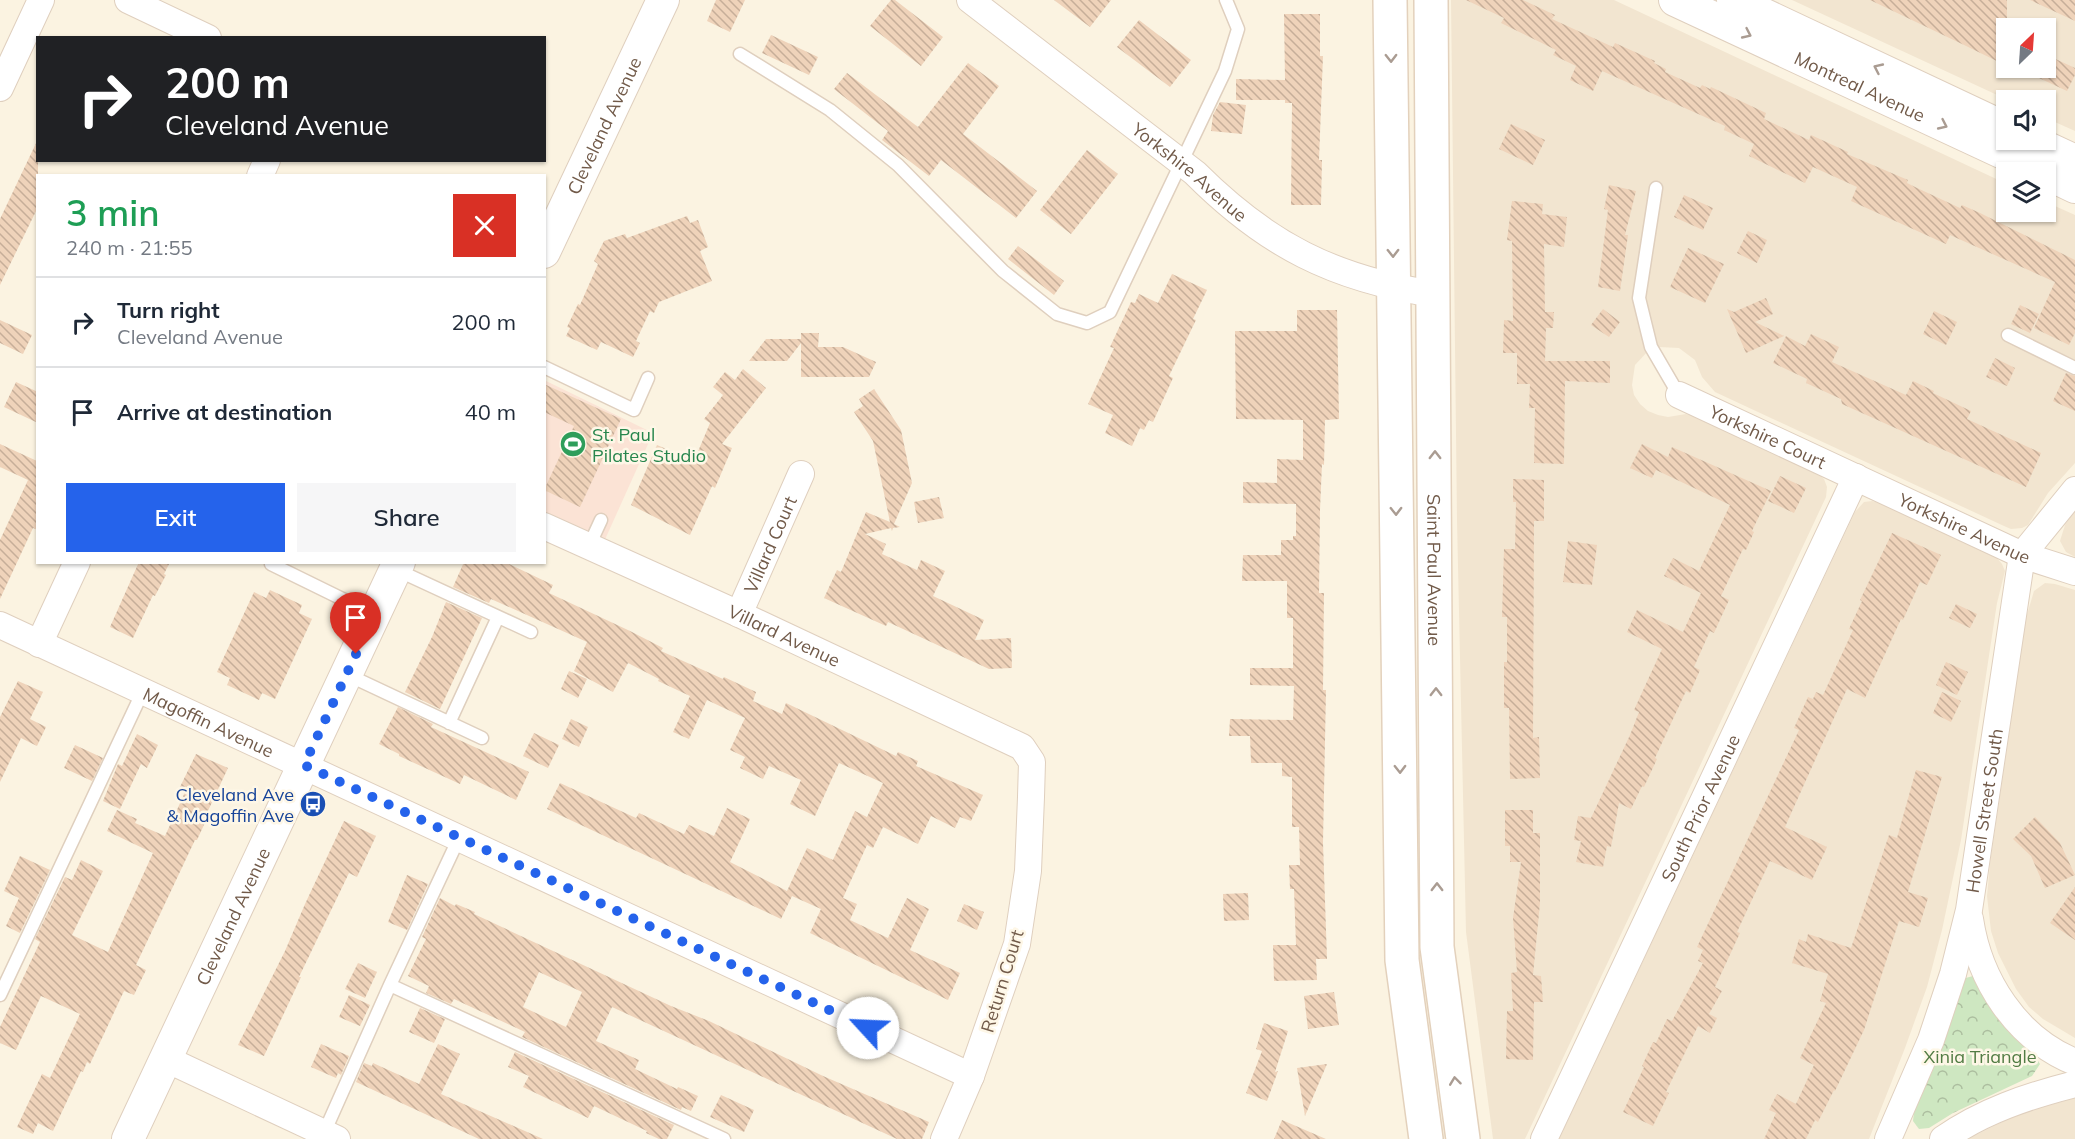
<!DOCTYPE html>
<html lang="en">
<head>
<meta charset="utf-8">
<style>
	:root { --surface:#fff; --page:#f6f6f7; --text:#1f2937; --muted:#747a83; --line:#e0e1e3; --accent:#2563eb }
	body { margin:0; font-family:Mulish,sans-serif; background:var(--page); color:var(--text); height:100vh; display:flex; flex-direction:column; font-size:22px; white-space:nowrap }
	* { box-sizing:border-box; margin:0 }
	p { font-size:20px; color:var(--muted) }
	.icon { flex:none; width:33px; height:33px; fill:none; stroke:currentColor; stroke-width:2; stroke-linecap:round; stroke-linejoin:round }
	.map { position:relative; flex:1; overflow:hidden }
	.details { position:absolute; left:36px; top:174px; width:510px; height:390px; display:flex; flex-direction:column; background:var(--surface); border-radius:0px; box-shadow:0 2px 4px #0004 }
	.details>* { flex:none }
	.banner { position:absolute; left:36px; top:36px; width:510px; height:126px; border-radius:0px; box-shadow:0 2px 4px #0004; background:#202124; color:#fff; overflow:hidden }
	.needle { width:39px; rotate:25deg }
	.controls { position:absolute; left:1996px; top:18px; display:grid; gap:12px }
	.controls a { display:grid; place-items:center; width:60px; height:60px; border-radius:0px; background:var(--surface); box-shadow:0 2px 4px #0004; font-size:30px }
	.pin { position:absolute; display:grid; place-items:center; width:51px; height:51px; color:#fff; margin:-62px -26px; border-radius:50% 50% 50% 0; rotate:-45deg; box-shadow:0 0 6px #0007 }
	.pin .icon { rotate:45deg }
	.me { position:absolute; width:66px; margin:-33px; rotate:295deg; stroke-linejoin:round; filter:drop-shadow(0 0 4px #0008) }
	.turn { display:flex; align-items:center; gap:21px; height:126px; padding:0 30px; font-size:27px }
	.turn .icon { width:78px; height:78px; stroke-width:2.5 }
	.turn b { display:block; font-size:42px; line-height:51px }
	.round { display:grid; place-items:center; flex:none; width:63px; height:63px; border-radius:0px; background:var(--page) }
	.overview { display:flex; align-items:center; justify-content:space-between; height:102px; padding:0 30px }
	h1 { font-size:36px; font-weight:600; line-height:45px; color:#1e9e55 }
	.cta { display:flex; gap:12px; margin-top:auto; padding:12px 30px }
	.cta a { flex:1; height:69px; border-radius:0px; background:var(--accent); color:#fff; font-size:24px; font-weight:600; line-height:69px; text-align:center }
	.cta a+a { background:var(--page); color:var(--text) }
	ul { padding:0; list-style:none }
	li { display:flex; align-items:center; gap:18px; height:90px; padding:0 30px; border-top:2px solid var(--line) }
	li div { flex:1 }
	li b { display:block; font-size:22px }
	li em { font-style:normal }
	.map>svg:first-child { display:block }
</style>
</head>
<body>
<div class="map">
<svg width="2075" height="1139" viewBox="0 0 2075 1139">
	<defs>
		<pattern id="forest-crowns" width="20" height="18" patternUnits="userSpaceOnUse" patternTransform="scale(1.5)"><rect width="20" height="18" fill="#cee7c1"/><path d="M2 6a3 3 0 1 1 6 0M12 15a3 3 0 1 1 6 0" fill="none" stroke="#acbe9f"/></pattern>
		<pattern id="building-back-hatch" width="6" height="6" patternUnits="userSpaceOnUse" patternTransform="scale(1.5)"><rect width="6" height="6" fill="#efd3ba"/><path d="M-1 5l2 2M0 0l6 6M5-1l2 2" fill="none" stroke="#c6ae99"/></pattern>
	</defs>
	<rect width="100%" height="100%" fill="#fbf3e1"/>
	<path fill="#f2e5d0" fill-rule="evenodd" d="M1451,0H1614L2007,184V212H2046V202L2075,215V463L2048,493L2028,525L2022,528L2011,529L2004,526L1715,392L1702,377L1695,360L1679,348L1659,347L1649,350L1635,365L1632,385L1634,395L1640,404L1648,411L1658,415L1668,417L1686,414L1696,417L1817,473L1824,479L1827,487L1826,497L1525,1139H1493L1466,932L1457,520Z
		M1792,0H2075V131L2046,118V100H2008ZM2007,28H2046V68H2007Z
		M1872,501L1884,504L1996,557L2002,564L2005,571L1997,603L1961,840L1942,930L1927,987L1905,1048L1869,1139H1559L1855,512L1864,502Z
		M2075,510V557L2066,552L2060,541L2065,525Z
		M2045,583L2055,584L2075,590V1038L2043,1019L2029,1007L2016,989L1998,953L1991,931L1987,896L1990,863L2026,618L2034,591Z
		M2075,1098V1139H1968L2012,1117L2038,1108Z"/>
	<path fill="#fbe3d5" d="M544,380L653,433L598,555L545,530Z"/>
	<path fill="url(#forest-crowns)" d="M1973,976L2000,1019L2031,1050L2040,1064L2032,1076L1953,1113L1929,1128L1919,1129L1913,1121L1914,1112L1937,1060L1962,979Z"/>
	<path fill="url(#building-back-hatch)" fill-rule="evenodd" d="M716,0H745L730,32L707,21Z
		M891,0H895L943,37L921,66L870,26Z
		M1054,0H1111L1090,27Z
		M1466,0H1523L1555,15L1552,19L1613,47L1615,43L1655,61L1654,63L1666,69L1665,72L1700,88L1702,85L1710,89L1711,87L1766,113L1764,119L1809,140L1811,135L1848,152L1847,154L1908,180L1907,183L1915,187L1960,208L1962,205L1980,213L2075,260V333L2069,345L2034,328L2055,282L1950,235L1946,244L1851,201L1857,187L1813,167L1805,183L1749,156L1754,144L1724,130L1725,126L1602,71L1593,91L1570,80L1576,66L1553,55L1556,50L1501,23L1504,18Z
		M1870,0H2007V66L1962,44Z
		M2030,0H2075V21Z
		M1284,14H1320V56H1323L1319,160H1322L1321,205H1291L1292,103H1285V100H1236V79L1285,80Z
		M1139,20L1191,60L1170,87L1117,47Z
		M771,35L818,57L809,75L762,53Z
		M2049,56L2075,68V75L2067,91L2039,78L2044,68H2046Z
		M968,63L999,86L963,134L1037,191L1016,218L941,160L929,176L882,140L888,131L834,89L847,73L918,127Z
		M1220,102L1246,105L1242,134L1211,131L1213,115Z
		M1511,124L1545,140L1533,165L1499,149Z
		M38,139V207L0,285V219Z
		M1087,150L1118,174L1071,234L1040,210Z
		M1609,185L1636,191L1625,235H1628L1620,291L1598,287L1608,210L1604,209Z
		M1684,195L1713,208L1703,230L1674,217Z
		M1512,201L1543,204L1542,214L1567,217L1564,247L1544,244L1545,312H1554L1553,328H1546L1545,361H1610V383L1565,381L1564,464L1534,463L1535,408H1529L1530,384H1517V353H1503L1504,320L1513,321L1512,241L1507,240Z
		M687,216L690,223L698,220L708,247L700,251L712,281L659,302L654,313L650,311L636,341L640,343L633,357L601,342L597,350L566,336L570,328L567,327L578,304L580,305L598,264L594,261L604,241L625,234L627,238Z
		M1748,231L1767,240L1757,263L1737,253Z
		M1018,246L1064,281L1054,295L1008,259Z
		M1688,248L1724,264L1705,303L1670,287Z
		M1172,274L1207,290L1193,319L1196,320L1169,376L1173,378L1153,422L1149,420L1144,430L1140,428L1132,446L1105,433L1113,415L1088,404L1114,348L1110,347L1131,302L1135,303L1139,294L1158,303Z
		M1766,298L1773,314L1755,322L1784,336L1746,353L1727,309L1734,312Z
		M2020,305L2039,314L2030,333L2011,324Z
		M1603,309L1620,322L1609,337L1591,325Z
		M1297,310H1337L1339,419L1325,420L1324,465L1322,464L1320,510L1319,593H1324L1323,690H1326L1323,843L1327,959H1316L1317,980L1274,981L1273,945H1296L1294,889H1290L1289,865H1300L1299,827H1292V777L1282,776V763H1251L1250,736H1229L1230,719L1293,720L1294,686L1250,685V668H1293V618H1287V581H1242L1243,555H1281V540H1293V536H1296V504L1243,503V482L1277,483V459L1303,460V420L1236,419L1235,331H1297Z
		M1934,311L1957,322L1946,345L1923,334Z
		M0,320L32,335L23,354L0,343Z
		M801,333H819L818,347H843L876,362L869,377H801V343L787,361H749L766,339H801Z
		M1811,334L1839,347L1832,362L1906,395L1913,381L1934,391L1933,393L1971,411L1967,419L2041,453L2026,487L1842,404L1841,399L1806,383L1807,379L1773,363L1786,336L1805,346Z
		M1995,358L2015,368L2007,386L1986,377Z
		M743,369L766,388L722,444L732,448L715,488L712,486L690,535L631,505L657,445L694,461L710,423L704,419L723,395L713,387L725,372L735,380Z
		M2066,373L2075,376V411L2053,401Z
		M16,382L38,392V423L4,407Z
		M544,384L621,419L580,507L544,490L574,426L544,412Z
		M874,389L901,430L912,483L894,524L900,527L893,528L892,531L891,528L865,534L886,544L882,554L917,570L921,560L945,571L933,596L984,620L975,640L1011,638L1012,668L989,669L888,622L886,626L824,598L837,570L841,572L866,512L890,522L873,441L854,412L863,406L859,399Z
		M0,444L37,461L38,459V530L33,528L0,599V540L28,480L0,467Z
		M1642,444L1668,457L1672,447L1771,491L1752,531L1754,532L1746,550L1743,549L1721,596L1729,600L1714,633L1710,631L1694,667L1700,670L1690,693L1686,691L1655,758L1657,759L1644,787L1642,786L1631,809L1619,803L1611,847L1607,846L1603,867L1576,862L1581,841L1574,840L1578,816L1591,818L1630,735L1639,712L1634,710L1662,649L1627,632L1637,610L1683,632L1701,593L1664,576L1673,558L1699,571L1730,505L1656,470L1652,478L1630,468Z
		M1780,476L1806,488L1794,513L1768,501Z
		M1513,479L1544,480V521H1534L1533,738L1539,737L1540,778L1510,779L1509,708H1504V662H1507V617H1502L1504,549H1515L1516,502H1513Z
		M939,497L944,518L918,523L914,502Z
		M1892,533L1941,555L1927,585L1920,582L1903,620L1901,619L1865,698L1847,689L1785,827L1827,847L1812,880L1770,861L1737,932L1740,933L1715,987L1722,991L1709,1014L1717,1018L1710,1033L1698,1026L1666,1092L1669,1093L1653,1126L1623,1112L1644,1067L1642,1066L1653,1042L1656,1043L1667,1019L1672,1021L1703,963L1698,961L1703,950L1697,947L1799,730L1794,728L1808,697L1813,699L1816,692L1823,695L1853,630L1849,629L1862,601L1860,600Z
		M1568,541L1597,545L1592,585L1563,582Z
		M139,562H170L164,574L166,575L155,596L153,595L133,638L110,627Z
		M464,562H505L553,585L549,593L630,631L663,648L661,651L723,679L724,677L756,692L753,701L782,714L786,703L896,756L898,752L918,761L916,766L983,795L971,821L960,817L955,828L931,816L918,844L883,827L873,848L867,845L843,898L857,904L850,920L888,938L907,898L929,909L910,950L960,973L948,1000L810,933L821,909L792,896L781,919L547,809L560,783L636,818L639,813L684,834L689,825L714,836L727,808L750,819L730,862L787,891L807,848L833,860L855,811L867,817L883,783L839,763L815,816L790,804L801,780L769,766L763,779L740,768L745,757L730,750L745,718L707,700L689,739L673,732L690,696L658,681L659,679L628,663L613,692L574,671L587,642L491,599L489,603L453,587Z
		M270,590L302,605L299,613L312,619L275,699L262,693L259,700L227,685L230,678L217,672L254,592L266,598Z
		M446,602L482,618L440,709L405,692L432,637Z
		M1956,604L1977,614L1970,628L1949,618Z
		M1946,662L1968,672L1957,695L1936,685Z
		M569,671L587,679L578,698L561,689Z
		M18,681L43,692L30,719L46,727L37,746L21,738L0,782V717Z
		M1942,692L1961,701L1951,722L1933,713Z
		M398,707L433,724L431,727L529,772L516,800L464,775L460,784L399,756V754L379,744Z
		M571,719L588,727L579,747L562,739Z
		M534,733L559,745L548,768L523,756Z
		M137,734L158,745L147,768L141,764L120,809L103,801L118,764L122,766Z
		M75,745L103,758L92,781L64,768Z
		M196,754L228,768L207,813L209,814L197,840H195L136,965L146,970L134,995L124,991L90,1064L87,1062L83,1072L81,1071L53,1131L38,1123L33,1134L17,1127L42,1074L50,1078L80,1014L41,996L16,1050L0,1043V1027L40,942L35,939L65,877L72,880L81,860L103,871L72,935L108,952L153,853L107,831L117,810L137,819L135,823L165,836L186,790L180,787Z
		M1916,770L1942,777L1908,892L1928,898L1919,927L1899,921L1864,1030L1835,1091L1834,1090L1818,1122L1815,1120L1806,1139H1764L1776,1113L1769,1110L1777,1094L1796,1104L1814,1065L1800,1058L1826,1003L1820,1001L1828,974L1792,963L1799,939L1806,942L1808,934L1851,948L1889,835L1897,838Z
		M1505,810H1533V833H1540V903L1533,975L1541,976L1543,1002H1534L1533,1060L1506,1059L1507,1011H1513L1511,973L1517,972L1513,918L1521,862H1510V846H1505Z
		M2035,817L2060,843L2075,875L2045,888L2031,856L2013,839Z
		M344,821L376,836L357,877L349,873L299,977H301L264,1056L238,1045L285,951L305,904Z
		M20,856L50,870L20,933L6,926L19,898L4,891Z
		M407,875L428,884L407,930L388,922Z
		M2075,887V940L2050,923Z
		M1248,893L1249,920L1224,921L1223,894Z
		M440,898L455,906L456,904L475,912L474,914L671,1006L709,1021L823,1076L929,1122L922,1139H897L612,1007L596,1041L639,1060L635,1069L677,1089L678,1087L698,1096L691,1111L682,1107L681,1110L522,1037L525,1032L454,999L451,1004L426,993L429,986L408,976L426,939L422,937ZM539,972L582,992L566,1027L523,1007Z
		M964,904L984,912L977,930L957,921Z
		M358,963L377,972L365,998L345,989Z
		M1334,992L1339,1025L1308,1029L1304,996Z
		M349,995L370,1005L360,1026L339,1017Z
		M420,1008L445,1019L434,1043L409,1032Z
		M1264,1023L1288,1031L1275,1072L1278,1071L1267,1101L1246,1093L1262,1051L1256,1049Z
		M321,1044L349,1056L341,1075L338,1073L336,1078L311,1067Z
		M438,1044L460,1054L441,1094L543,1139H479L356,1082L364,1063L372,1066L373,1063L419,1084Z
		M515,1052L674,1125L667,1139H659L646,1133L647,1131L594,1106L588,1118L523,1087L529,1076L508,1067Z
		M1327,1064L1305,1116L1297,1068Z
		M721,1095L754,1110L744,1132L710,1117Z
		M1282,1120L1326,1139H1274Z"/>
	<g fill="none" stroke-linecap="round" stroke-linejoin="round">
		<defs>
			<path id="service" d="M740,54L830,110L898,165L1003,271L1057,314L1087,323L1110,312L1225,71L1238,29L1226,0
				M1656,188L1639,298L1651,347L1679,395
				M2008,335L2075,368
				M544,367L634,410L648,378
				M589,546L601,520
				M272,562L271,564L373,614
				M397,570L531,632
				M348,675L482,738
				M449,723L498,617
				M390,985L724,1139
				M0,995L143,691
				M324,1133L390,985L459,838"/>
			<g id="minor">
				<path d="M128,0L208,38"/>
				<path id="s1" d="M970,0L1195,173C1267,245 1334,279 1434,294"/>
				<path d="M0,88L41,0"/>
				<path d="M260,176L267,160"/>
				<path id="s2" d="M1679,395L2022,555L2075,572"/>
				<path id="s3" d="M544,526L739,614L1022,747L1032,762L1031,797L1028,871L1017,944L971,1076L944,1139"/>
				<path id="s4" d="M739,614L801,474"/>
				<path id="s5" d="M0,625L971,1076"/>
				<path d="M39,644L77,562"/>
				<path d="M1970,919C1979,980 2016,1038 2075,1062"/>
				<path d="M166,1059L337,1139"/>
				<path id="s6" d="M1544,1139L1856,477"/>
				<path id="s7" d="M1888,1139L1931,1040L1953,974L1969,910L2022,555L2075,490"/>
				<path d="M1943,1139C1983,1111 2028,1096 2075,1084"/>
			</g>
			<g id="tertiary">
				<path id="s8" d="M1675,0L2044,172"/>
				<path d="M1733,0L2007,129"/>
				<path d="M2030,140L2075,161"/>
				<path d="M2046,173L2075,187"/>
				<path id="s9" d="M544,252L663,0"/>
				<path id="s10" d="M128,1139L399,562"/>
			</g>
			<g id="secondary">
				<path d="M1390,0L1402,960L1426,1139"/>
				<path id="s11" d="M1431,0L1437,947L1463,1139"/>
			</g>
		</defs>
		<use href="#service" stroke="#dfcfbe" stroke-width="15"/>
		<use href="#minor" stroke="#dfcfbe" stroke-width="28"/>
		<use href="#tertiary" stroke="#dfcfbe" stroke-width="34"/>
		<use href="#secondary" stroke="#e3d1bc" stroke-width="36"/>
		<use href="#service" stroke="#fff" stroke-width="12"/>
		<use href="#minor" stroke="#fff" stroke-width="26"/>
		<use href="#tertiary" stroke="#fff" stroke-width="32"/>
		<use href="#secondary" stroke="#fff" stroke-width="33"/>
	</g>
	<defs><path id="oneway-chevron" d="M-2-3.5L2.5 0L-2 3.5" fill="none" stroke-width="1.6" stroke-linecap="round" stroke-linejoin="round" transform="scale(1.5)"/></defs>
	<g stroke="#aa9c92">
		<use href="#oneway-chevron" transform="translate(1747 34) rotate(25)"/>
		<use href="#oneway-chevron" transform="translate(1391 58) rotate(89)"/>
		<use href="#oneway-chevron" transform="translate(1878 68) rotate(-155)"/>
		<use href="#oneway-chevron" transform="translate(1943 125) rotate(25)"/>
		<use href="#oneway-chevron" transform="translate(1393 253) rotate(89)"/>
		<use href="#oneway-chevron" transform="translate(1435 455) rotate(-90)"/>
		<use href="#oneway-chevron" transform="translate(1396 511) rotate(89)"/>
		<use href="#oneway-chevron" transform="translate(1436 692) rotate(-90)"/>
		<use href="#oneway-chevron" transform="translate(1400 769) rotate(89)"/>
		<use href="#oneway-chevron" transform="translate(1437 887) rotate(-90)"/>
		<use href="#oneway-chevron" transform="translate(1455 1081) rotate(-97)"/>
	</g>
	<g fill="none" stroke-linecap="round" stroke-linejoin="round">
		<path stroke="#2563eb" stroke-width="10" stroke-dasharray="0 18" d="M356,654L304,765L868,1028"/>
	</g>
	<defs>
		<symbol id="stadium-disc" viewBox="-11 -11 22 22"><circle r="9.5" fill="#2e9e5b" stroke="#fef7e7"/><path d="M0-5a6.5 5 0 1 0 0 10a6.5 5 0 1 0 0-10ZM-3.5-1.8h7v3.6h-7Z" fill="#fff"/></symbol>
		<symbol id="bus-disc" viewBox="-11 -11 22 22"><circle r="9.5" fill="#1a4fb4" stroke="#fef7e7"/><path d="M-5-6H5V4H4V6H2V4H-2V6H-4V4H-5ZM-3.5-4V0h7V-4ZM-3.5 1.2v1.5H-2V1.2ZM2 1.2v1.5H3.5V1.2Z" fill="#fff"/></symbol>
	</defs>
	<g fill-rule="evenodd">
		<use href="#stadium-disc" x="558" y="429" width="30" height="30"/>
		<use href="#bus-disc" x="298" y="789" width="30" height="30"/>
	</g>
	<g text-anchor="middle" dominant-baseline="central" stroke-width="5" stroke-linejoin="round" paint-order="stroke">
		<g font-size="18" fill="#715a49" stroke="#fef7e7">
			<text stroke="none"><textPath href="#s8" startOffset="204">Montreal Avenue</textPath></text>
			<text stroke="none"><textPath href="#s9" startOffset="140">Cleveland Avenue</textPath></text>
			<text stroke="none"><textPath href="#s1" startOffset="279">Yorkshire Avenue</textPath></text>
			<text stroke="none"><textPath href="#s2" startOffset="98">Yorkshire Court</textPath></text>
			<text stroke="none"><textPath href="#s2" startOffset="315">Yorkshire Avenue</textPath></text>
			<text stroke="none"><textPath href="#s4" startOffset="76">Villard Court</textPath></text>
			<text stroke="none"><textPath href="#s11" startOffset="570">Saint Paul Avenue</textPath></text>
			<text stroke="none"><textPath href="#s3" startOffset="264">Villard Avenue</textPath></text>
			<text stroke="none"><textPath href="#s5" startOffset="230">Magoffin Avenue</textPath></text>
			<text stroke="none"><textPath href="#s6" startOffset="366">South Prior Avenue</textPath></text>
			<text stroke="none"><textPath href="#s7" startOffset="344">Howell Street South</textPath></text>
			<text stroke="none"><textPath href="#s10" startOffset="246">Cleveland Avenue</textPath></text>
			<text transform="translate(1002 981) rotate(-73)">Return Court</text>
		</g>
		<g font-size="18" fill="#27864d" stroke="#fef7e7" text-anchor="start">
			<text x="592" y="434">St. Paul<tspan x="592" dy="21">Pilates Studio</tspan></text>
		</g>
		<g font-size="18" fill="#164399" stroke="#fef7e7" text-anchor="end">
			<text x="294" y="794">Cleveland Ave<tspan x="294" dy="21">&amp; Magoffin Ave</tspan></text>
		</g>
		<g font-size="18" fill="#527c44" stroke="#fef7e7">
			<text x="1980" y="1056">Xinia Triangle</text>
		</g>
	</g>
</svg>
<div class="controls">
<a><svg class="needle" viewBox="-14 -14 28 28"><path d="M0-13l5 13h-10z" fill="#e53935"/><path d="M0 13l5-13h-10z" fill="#747a83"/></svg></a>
<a><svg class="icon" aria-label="sound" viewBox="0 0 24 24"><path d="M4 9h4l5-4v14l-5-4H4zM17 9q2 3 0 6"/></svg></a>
<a><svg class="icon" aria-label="layers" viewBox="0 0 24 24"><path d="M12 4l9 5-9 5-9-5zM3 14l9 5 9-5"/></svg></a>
</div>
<div class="pin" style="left:356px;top:654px;background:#d93025"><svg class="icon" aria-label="arrive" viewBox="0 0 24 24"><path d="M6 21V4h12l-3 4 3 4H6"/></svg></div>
<svg class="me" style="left:868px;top:1028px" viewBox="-20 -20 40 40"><circle r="19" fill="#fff"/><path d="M0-13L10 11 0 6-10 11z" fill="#2563eb"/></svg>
<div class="banner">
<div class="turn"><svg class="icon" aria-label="right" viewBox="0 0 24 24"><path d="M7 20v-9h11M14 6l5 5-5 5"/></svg><div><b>200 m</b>Cleveland Avenue</div></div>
</div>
<section class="details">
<div class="overview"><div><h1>3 min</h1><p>240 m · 21:55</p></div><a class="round" style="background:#d93025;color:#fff"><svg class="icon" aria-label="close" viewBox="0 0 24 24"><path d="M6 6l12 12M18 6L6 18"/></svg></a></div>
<ul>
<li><svg class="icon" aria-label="right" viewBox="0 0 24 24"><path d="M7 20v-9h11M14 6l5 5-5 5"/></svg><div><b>Turn right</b><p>Cleveland Avenue</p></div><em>200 m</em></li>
<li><svg class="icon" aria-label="arrive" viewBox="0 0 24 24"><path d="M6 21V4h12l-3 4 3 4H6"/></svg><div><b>Arrive at destination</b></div><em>40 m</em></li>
</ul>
<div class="cta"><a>Exit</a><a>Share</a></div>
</section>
</div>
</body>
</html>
